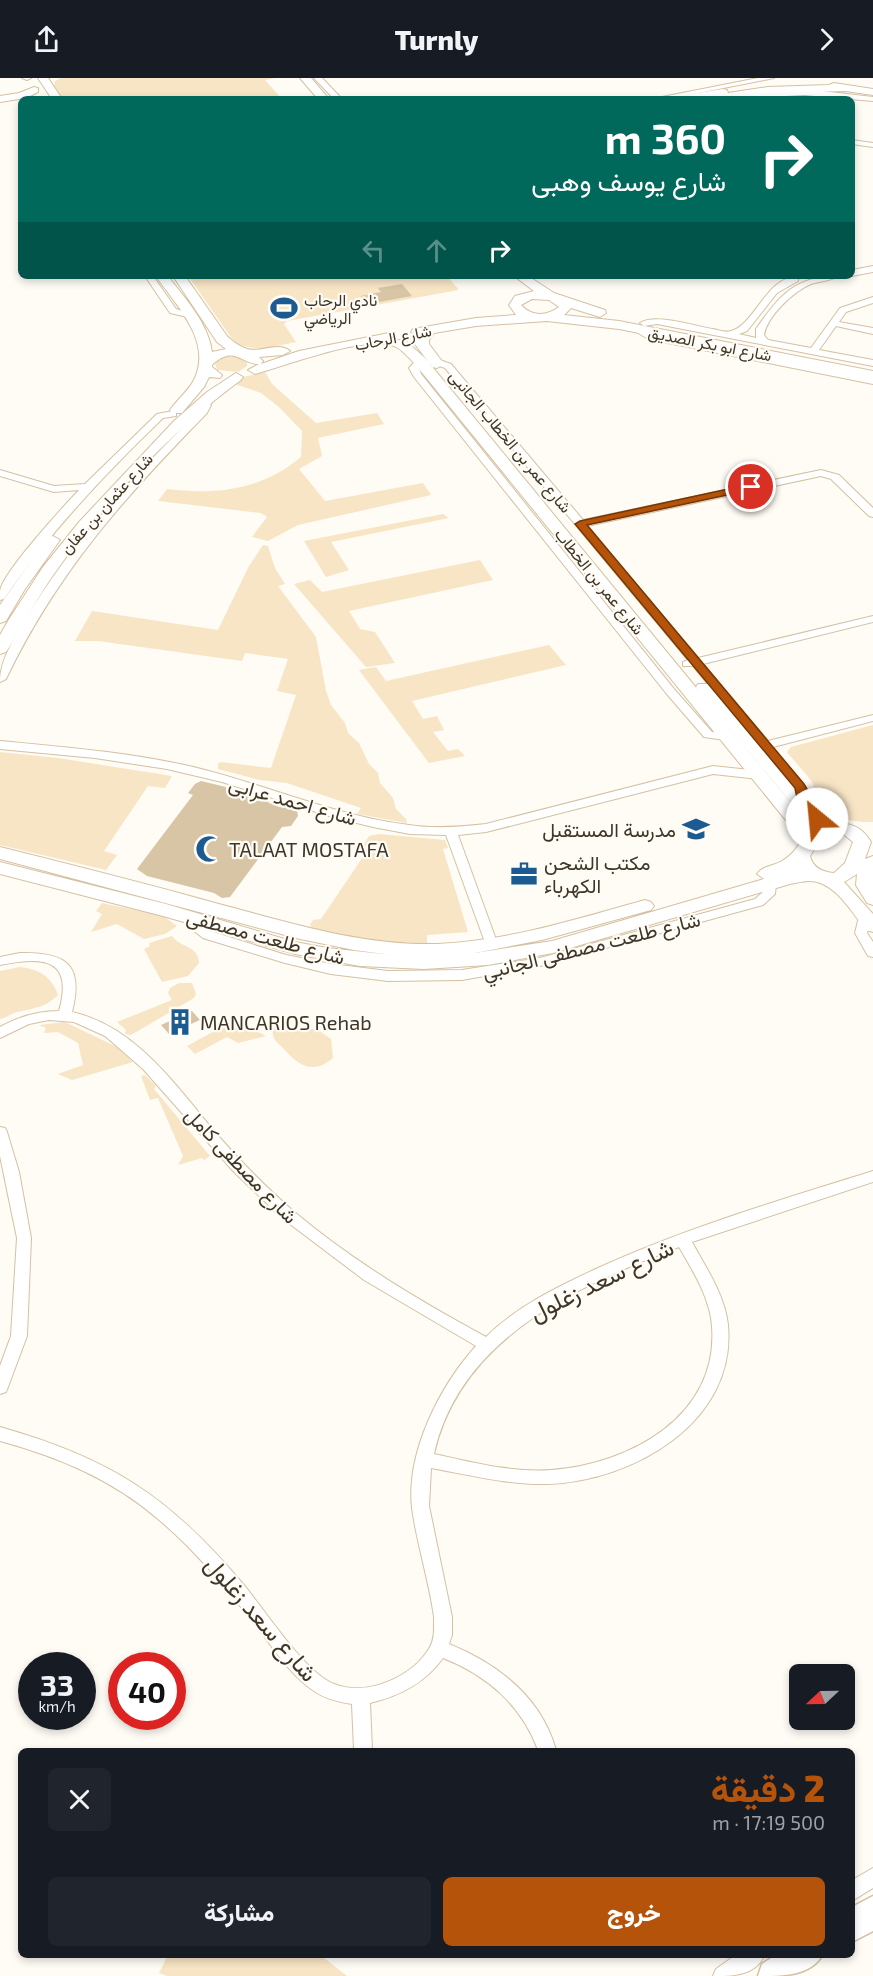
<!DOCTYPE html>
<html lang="ar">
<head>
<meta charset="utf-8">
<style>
	:root { --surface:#171b24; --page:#20242c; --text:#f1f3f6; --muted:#9ea1a6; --accent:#b45309 }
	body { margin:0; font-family:"Exo 2",Vazirmatn,sans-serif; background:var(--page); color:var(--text); direction:rtl; height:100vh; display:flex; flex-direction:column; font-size:22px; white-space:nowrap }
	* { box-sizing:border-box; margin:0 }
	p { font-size:20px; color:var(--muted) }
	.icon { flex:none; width:33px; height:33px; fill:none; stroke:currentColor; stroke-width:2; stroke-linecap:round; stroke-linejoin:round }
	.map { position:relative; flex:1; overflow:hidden; direction:ltr }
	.details { position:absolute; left:18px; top:1670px; width:837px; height:210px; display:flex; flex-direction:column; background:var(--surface); border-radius:9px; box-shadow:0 3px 9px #0003; direction:rtl }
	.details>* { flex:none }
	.hud { position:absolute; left:18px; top:18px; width:837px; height:183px; border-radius:9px; box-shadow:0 3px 9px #0003; direction:rtl; background:#00695c; color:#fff; overflow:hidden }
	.needle { width:39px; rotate:248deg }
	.fabs { position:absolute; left:789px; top:1586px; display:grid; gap:12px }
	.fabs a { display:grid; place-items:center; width:66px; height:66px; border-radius:9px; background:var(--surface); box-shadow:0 3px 9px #0003; font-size:30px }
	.speed { position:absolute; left:18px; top:1574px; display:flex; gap:12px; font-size:30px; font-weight:700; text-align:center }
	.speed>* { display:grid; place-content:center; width:78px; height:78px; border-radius:50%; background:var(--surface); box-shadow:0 3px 9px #0003; line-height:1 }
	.speed small { font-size:15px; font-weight:400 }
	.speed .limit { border:9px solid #d22; background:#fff; color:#111 }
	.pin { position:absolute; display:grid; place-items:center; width:51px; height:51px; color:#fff; margin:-26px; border:3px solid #fff; border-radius:50%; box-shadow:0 2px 6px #0007 }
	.me { position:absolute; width:66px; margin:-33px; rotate:332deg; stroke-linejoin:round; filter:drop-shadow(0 0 4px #0008) }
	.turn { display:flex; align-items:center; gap:21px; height:126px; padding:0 30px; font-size:27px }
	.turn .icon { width:78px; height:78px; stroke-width:2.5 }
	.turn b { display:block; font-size:42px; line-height:51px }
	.lanes { display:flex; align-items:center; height:57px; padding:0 30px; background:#0003; justify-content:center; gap:30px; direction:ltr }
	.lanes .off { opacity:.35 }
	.round { display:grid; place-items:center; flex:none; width:63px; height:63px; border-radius:9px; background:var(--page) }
	.overview { display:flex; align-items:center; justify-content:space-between; height:102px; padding:0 30px }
	h1 { font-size:36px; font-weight:800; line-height:45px; color:var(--accent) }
	.primary-button { display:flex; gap:12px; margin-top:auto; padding:12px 30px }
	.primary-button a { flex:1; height:69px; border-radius:9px; background:var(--accent); color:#fff; font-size:24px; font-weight:800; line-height:69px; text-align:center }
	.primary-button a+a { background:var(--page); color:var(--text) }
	header { display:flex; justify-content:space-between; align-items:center; height:78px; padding:0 30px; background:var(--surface); font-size:27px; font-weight:800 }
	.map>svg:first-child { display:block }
</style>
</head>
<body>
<header><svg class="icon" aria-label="forward" viewBox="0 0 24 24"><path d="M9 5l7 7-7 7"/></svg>Turnly<svg class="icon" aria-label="share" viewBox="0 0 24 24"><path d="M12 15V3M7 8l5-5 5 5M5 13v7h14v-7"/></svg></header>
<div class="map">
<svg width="873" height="1898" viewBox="0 0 873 1898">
	<rect width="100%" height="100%" fill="#fffbf5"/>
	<path fill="#f8e5c5" d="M61,0H275L265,2L282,21H63L54,8L55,3Z
		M188,198H447L459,212L287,243L284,246L296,264L262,271L241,268L235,265Z
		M224,279H239L247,284V288L238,294L217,292L215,285Z
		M265,294L272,306L316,345L377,335L384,346L318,360L322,378L299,391L325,423L423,405L431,417L298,447L268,463L252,459L267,439L261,435L158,423L167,411C216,417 262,412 301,379L302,353L279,329L261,315L226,303Z
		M443,436L449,440L331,464L349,492L326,499L304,463Z
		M263,467L268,468L275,490L285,506L278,508L316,559L326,613L331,627L345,645L348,655L359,665L369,686L378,695L380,705L393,720L396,731L406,741L407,745L357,736L361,730L287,705L260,702L218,691V686L221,684L271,690L296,617L277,613L288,581L245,575L242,583L98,563H75L92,533L218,552L249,488Z
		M480,482L493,502L349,533L360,551L375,554L395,585L366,589L294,506L310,502L322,514Z
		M549,567L566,587L412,623L423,641L437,638L444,652L433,654L448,673L458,671L465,678L429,685L359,592L376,589L386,603Z
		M873,647V744C855,745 821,738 814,718C812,713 815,709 812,704C805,694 795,684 787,674L791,669Z
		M0,674L58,680L172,698L165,710L148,708L104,773L117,777L106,792L0,767Z
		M379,756L445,762L448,770L443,771L468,854L427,857V865C388,864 351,860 313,851L310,847L313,842L321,841L369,770L363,768L369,758Z
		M102,825L163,838L177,848L165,856L144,861L117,846L91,854L102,836L96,833Z
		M172,858C181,870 199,868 199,885L188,898L162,904L144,871L150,868L149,865Z
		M20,889C39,891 52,899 58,917C45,930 34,930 18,934C11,935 7,940 0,941V893Z
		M179,905H192L196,916L194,920L131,957L125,956L126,952L117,944L172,922L168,915L170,910Z
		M235,942L266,958L238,965L227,959L195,976L187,968Z
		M65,944L117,969L133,984L72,1002L58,996L83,987L78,965L58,954L44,955L46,950L39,947Z
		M282,946L318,952L331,961L333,980C313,997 299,988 284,971C280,967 273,962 273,956C272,952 274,951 276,948Z
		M145,997L156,1008L154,1011L210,1078L204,1082L202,1080L178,1087L183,1078L158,1020L150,1022L141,998Z
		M319,1876L347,1898H167L159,1895L168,1877Z"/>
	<path fill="#d8c5a5" d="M402,206L412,218L368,226L361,218L381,214L378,210Z
		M201,703L226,709V713L240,716L246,714L266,720L269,725L279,729L286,728L297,732L298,738L291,748L282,749L230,819L222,820L214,815L147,798L137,791L193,717L188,715L195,706Z
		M192,933L200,942L169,956L161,947Z"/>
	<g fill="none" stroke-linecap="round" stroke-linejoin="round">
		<defs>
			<path id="street" d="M22,0H31L27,2Z
				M314,0H322L342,21H334Z
				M758,0H774L668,21H652Z
				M786,13H821L873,19V23L804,17L730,21L752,16Z
				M852,62L873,65V69L852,66Z
				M873,188V194L852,198V192Z
				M145,198H153L176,231L192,236V240L170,235Z
				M838,198C831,203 820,203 811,206C794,213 767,238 764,257L768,262L811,270L840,230L873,219V225L846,234L839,244L873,250V256L836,248L819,272L873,282V288L657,246L644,248L640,245C655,235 694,248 713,251C718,252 725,255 731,253C755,247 767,197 798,199V203L777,215L747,253L739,256L756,260V251C779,218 795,198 838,198Z
				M638,248L651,256L873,300V306L648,261L635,253L634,251Z
				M434,280L451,286L583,442L821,392L839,397L873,430V439L869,438L831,401L821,398L587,448L698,580L873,538V544L703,586L768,663L873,637V643L773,669L810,716L809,733H801L795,711L693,588H683V584L688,582L445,290L431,285L429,283Z
				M417,281L425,283L419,290L421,296L674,611L712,654L732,657L734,660L732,663L704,659L666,615L414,299L409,290Z
				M198,322L209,325L211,327L207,335C124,420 58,493 6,601L0,604C0,581 14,562 25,542C72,463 135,397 200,332L201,328L196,324Z
				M173,333L176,334V338L163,340C104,397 50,454 4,521L0,522C0,519 0,516 0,513C3,494 63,429 79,412L54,414L0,398V392L54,408L85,406L157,336Z
				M0,663C63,669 127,674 189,688C263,705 333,738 409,747C435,751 460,749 486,746L713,688L759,693L765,697L759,701L713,696L486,754L458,757L498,867L492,871L486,867L446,757L410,756L373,749L332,739L222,704L167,691L95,680L0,671Z
				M770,802L776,806L775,816L763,827L540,888L462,902L388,903L331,896L285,885L203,860L194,853L190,840L191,837H201L205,848L213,854L286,877L331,886L388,893L462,892L540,880L755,821L763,814L766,803Z
				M865,835L871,839L867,855L873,864V879L868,878L855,855L859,839Z
				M20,875C67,874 84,887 72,934C139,949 179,1013 221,1061C243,1086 267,1110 292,1132C351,1182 418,1222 486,1259C517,1228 559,1208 598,1190C686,1150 780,1122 873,1093V1104L692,1164C706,1190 725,1217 728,1247C737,1344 633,1403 548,1406C509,1407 469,1397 431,1390L429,1428L452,1539V1557L449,1566C498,1586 541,1619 556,1672H538C522,1628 487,1597 443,1580C425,1605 400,1618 370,1625L372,1672H354L352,1626C339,1624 325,1621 314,1613C289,1596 272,1568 254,1545C224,1508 194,1471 158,1441C112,1401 58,1379 0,1363V1349C110,1380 170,1419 243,1506C265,1532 305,1595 334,1606C367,1619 413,1599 430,1569C435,1560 434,1549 434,1539C429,1502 417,1467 412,1430C406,1375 439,1309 476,1268L364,1202L282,1140L234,1094L143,991L105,958L74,944L49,942L29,946L0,960V949C18,939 38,933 59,933C74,880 43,878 0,887V879ZM679,1169C693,1193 710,1220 712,1248C719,1338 630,1386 551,1392C512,1395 472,1384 434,1376C460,1259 578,1208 679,1169Z
				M0,1049L5,1050L7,1054L19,1094L31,1160L27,1258L8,1309L6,1314L0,1316V1288L11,1258L17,1160L0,1078Z
				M873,1790V1810L852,1823V1802Z
				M737,1876H765C756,1898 733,1898 713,1898L716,1891Z"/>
			<path id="secondary" d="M38,0H48L62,21H52Z
				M300,0H311L329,21H318Z
				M834,5L873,11V17L846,13L768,15L732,21H673L678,18L723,11L727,12L728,15L768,9L829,7Z
				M34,9L38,10V14L26,20L0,24V18L19,15Z
				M156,198H168C185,221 208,244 212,274L226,271L217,264L173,198H185L227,258C232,263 240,269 247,271C260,275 279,263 290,273L283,277L259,279L263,283L261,286L299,273L389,255L394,256V261L407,264L425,280L698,612L696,609L698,606H710L811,726C817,732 823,738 831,741C849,749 858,743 871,764L865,781L873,778V827L867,825L856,807L857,796L844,804L873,836V854L866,852C853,836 834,802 809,803C803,803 796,805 790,806L553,875L488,887L424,891L360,888L295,876L163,838L0,796V784L166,826L295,864L327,870L392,877L399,878L354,872L300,861L0,781V769C72,787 144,805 215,825C288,844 361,868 437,866C508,863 577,841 645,822L651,824L654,828L651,832L542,862L475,875L552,863L764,801L757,796C762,788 774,788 782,783C792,777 796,771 802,762L415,286C410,281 404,274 398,270C371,254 286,288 255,296L248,292L259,286C241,286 234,266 212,287V289L222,297L220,300L209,299L204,309L182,335H172L170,332C177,322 188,313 194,302C213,263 177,229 156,198ZM710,627L799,734L816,748L812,750ZM830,754L842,755L853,764L845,785L834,795C822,794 813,790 810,778L821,761Z
				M514,198H528L554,215L605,232L606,235L600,239L571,230L564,237L619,243L873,293V301L619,251L547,243L476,248L434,255L429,262V266L444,286L437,290L432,289L415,266L418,258L411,254L413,251L476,240L516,237L509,227L515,218L534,213ZM532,221L549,222L559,229C547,238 532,239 521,227Z
				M236,295L243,299L241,302C171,353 103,426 54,496C36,521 23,549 6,574L0,576V557L8,543L43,489L80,443L174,343L207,314Z
				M53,458L60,462L25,511L6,543L0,545V527L48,459Z"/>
			<path id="primary" d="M873,1818V1853L852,1864V1829Z
				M777,1876H823C811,1898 784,1898 758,1898L762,1886Z"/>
		</defs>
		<use href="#street" stroke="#d4c1a1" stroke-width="2"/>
		<use href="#secondary" stroke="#d4c1a1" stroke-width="2"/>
		<use href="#primary" stroke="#d4c1a1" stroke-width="3"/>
		<use href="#street" fill="#fff" fill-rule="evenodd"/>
		<use href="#secondary" fill="#fff" fill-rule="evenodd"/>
		<use href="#primary" fill="#fff" fill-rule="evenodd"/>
	</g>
	<path fill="#b45309" stroke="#753606" stroke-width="1.5" d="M751,406L756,409L755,411L587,447L804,706L810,716L811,729L823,741L817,745L812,744L799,730L795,710L575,446L580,443Z"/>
	<defs>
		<symbol id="stadium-bare" viewBox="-9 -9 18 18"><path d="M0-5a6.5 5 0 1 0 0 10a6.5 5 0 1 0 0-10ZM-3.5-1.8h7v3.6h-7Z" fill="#1b5b91" stroke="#fffbf5" stroke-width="2.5" paint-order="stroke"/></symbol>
		<symbol id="school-bare" viewBox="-9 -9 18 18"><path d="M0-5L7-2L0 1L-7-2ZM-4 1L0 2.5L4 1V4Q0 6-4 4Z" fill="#1b5b91" stroke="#fffbf5" stroke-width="2.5" paint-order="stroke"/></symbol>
		<symbol id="mosque-bare" viewBox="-9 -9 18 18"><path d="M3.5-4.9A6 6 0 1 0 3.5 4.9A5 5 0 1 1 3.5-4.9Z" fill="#1b5b91" stroke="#fffbf5" stroke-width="2.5" paint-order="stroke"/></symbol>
		<symbol id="office-bare" viewBox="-9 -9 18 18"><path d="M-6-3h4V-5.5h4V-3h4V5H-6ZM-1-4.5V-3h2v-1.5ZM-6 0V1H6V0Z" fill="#1b5b91" stroke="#fffbf5" stroke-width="2.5" paint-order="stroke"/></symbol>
		<symbol id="building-bare" viewBox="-9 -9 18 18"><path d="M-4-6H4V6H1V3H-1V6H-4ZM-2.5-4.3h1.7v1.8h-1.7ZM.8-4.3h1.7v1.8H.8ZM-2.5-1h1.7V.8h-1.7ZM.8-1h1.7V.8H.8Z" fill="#1b5b91" stroke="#fffbf5" stroke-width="2.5" paint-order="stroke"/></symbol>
	</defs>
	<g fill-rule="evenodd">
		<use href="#stadium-bare" x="265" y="211" width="38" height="38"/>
		<use href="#school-bare" x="677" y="732" width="38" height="38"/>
		<use href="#mosque-bare" x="190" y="752" width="38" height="38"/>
		<use href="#office-bare" x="505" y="777" width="38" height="38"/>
		<use href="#building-bare" x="161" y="925" width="38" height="38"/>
	</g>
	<g text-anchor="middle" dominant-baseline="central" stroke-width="4.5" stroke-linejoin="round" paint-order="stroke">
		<g font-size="16" fill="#3d3629" stroke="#fffbf5" text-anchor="start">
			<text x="304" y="221">نادي الرحاب<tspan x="304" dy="18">الرياضي</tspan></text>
		</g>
		<g font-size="16" fill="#3d3629" stroke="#fffbf5">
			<text transform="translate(393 259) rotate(-11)">شارع الرحاب</text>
			<text transform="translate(710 265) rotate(11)">شارع ابو بكر الصديق</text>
			<text transform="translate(511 363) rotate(50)">شارع عمر بن الخطاب الجانبى</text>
			<text transform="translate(106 425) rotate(-48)">شارع عثمان بن عفان</text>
			<text transform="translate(600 503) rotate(51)">شارع عمر بن الخطاب</text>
		</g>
		<g font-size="20" fill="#3d3629" stroke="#fffbf5">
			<text transform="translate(293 722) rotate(16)">شارع احمد عرابى</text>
			<text transform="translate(266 858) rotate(15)">شارع طلعت مصطفى</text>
			<text transform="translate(591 867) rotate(-14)">شارع طلعت مصطفى الجانبي</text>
			<text transform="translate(242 1087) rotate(46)">شارع مصطفى كامل</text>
		</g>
		<g font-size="20" fill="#3d3629" stroke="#fffbf5" text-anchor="start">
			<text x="676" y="751" text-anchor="end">مدرسة المستقبل</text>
			<text x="229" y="771">TALAAT MOSTAFA</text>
			<text x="544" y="784">مكتب الشحن<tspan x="544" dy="23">الكهرباء</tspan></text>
			<text x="200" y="944">MANCARIOS Rehab</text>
		</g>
		<g font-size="24" fill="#3d3629" stroke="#fffbf5">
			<text transform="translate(601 1201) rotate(-26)">شارع سعد زغلول</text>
			<text transform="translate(262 1540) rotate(49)">شارع سعد زغلول</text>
		</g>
	</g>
</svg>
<div class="fabs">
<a><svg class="needle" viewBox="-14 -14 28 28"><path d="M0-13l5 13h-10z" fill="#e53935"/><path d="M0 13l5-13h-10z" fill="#9ea1a6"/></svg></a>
</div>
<div class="speed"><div>33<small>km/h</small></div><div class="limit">40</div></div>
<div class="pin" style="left:751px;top:409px;background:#d93025"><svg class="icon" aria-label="arrive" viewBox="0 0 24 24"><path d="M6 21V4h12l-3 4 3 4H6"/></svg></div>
<svg class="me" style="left:817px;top:741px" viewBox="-20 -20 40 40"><circle r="19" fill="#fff"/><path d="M0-13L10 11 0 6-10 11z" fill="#b45309"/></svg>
<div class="hud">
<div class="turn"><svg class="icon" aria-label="right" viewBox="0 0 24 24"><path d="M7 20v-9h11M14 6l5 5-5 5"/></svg><div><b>360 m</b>شارع يوسف وهبى</div></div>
<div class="lanes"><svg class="icon off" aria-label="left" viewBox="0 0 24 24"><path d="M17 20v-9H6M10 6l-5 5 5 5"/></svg><svg class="icon off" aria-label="ahead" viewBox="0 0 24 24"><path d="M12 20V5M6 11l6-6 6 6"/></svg><svg class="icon" aria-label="right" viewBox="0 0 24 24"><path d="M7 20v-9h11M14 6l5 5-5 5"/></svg></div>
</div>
<section class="details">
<div class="overview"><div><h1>2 دقيقة</h1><p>500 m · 17:19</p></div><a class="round"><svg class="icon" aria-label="close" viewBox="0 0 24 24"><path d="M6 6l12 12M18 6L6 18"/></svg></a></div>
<div class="primary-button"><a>خروج</a><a>مشاركة</a></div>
</section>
</div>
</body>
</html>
